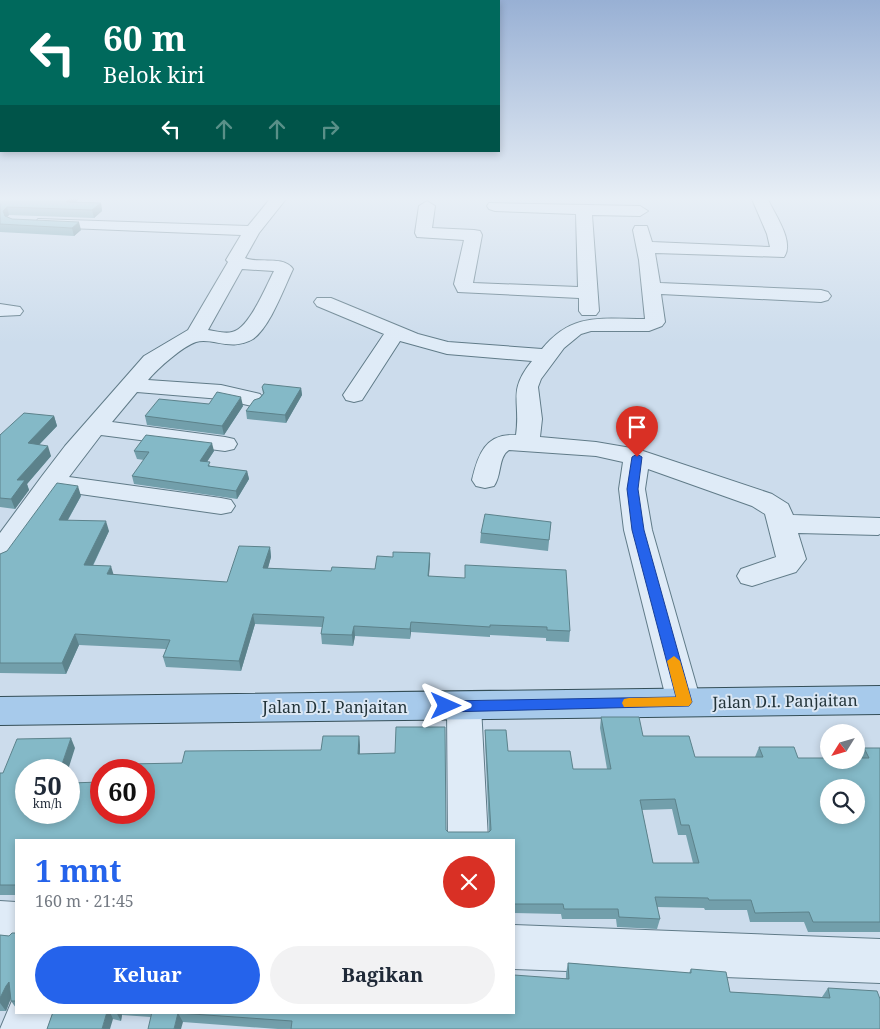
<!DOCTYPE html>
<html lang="id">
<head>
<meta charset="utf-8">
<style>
	:root { --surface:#fff; --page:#f2f2f3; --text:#1f2937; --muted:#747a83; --accent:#2563eb }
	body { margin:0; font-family:"Noto Serif",serif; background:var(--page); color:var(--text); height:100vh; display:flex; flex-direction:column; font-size:19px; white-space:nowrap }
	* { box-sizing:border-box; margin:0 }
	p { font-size:16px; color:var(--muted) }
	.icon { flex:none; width:28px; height:28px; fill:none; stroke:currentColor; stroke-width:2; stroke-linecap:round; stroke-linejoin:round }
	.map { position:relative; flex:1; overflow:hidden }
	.details { position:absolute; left:15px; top:839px; width:500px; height:175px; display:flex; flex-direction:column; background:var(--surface); border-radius:0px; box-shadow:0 2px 8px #0003 }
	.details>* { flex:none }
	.top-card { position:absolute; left:0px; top:0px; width:500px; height:152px; box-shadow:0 2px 8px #0003; background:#00695c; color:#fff; overflow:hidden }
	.needle { width:32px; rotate:233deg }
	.tools { position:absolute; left:820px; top:724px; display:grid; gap:10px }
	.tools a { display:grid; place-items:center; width:45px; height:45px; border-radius:50%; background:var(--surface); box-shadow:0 2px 8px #0003; font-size:25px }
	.speed { position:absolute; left:15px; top:759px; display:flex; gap:10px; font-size:25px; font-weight:700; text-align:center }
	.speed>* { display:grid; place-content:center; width:65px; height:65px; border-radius:50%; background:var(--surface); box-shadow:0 2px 8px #0003; line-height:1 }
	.speed small { font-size:12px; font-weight:400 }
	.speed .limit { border:8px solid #d22; background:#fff; color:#111 }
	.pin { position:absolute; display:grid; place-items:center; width:42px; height:42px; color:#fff; margin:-51px -21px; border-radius:50% 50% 50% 0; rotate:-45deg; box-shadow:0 0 5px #0007 }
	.pin .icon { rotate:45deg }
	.me { position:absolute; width:55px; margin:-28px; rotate:90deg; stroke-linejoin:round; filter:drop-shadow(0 0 4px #0008) }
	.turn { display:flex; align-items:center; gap:18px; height:105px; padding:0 20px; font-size:22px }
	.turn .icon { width:65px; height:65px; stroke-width:2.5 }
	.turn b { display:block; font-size:35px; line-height:42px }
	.lanes { display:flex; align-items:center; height:48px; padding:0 20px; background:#0003; justify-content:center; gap:25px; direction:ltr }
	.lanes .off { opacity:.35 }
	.round { display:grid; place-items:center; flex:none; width:52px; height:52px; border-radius:26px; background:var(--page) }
	.summary { display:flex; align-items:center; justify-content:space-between; height:85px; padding:0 20px }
	h1 { font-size:30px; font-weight:700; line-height:38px; color:var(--accent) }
	.primary-button { display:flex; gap:10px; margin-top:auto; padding:10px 20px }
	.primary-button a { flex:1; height:58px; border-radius:30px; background:var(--accent); color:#fff; font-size:20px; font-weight:700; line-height:58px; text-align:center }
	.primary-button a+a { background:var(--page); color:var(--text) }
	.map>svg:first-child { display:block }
</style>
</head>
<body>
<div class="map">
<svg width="880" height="1029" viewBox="0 0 880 1029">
	<rect width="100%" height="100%" fill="#ccdcec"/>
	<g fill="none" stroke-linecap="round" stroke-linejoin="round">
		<defs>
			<path id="minor" d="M270,199H286L259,233L245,258C259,264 283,255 293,269C284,288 270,327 253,339C231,352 212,337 196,342C182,347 158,368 148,380L221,385L260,394L264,399L260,404L252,406L221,399L137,392L112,422L225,437L234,439L237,444L234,449L225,451L101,435L69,477L221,498L231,500L235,506L231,512L221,514L59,491L10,560L0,563V533L42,476L65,446L144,356L188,330L228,262L226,260L241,235L44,227L38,225L36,222L38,219L248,226ZM242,269L274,271C266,286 249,329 232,332C225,334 215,331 208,330Z
				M752,199H768C774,214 795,241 784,257L655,253L660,283L821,290L828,292L831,296L828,300L821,302L661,294L665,322L662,326L649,331H591L581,334L564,348L541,379L538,387L542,419L540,437L596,442L637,449L772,494L788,504L793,515L880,518V534L878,535L798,533L806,559L796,572L752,586L741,583L737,576L741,569L776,557L765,514L752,506L648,469L645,489L652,530L701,702L696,712L684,716L672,712L667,702L624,530L619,489L623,462L596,456L509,450C498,457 502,475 494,486L485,488L476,486L472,480C478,455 485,433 516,435C521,400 507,392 532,361L447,354L400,341L362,400L354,402L346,400L343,395L384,334L317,306L314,302L317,298H331L418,334L448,342L542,349C572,312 601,319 645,319L639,260L633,230L635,226H647L652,242L770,247L767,234Z
				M427,201L435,206L432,228L474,230L480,231L482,235L473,283L578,287L576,214L495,211L489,209L487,206L489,203L640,206L648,211L640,216L592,215L599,311L596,315H582L579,311V298L458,292L454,284L464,240L417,237L415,233L419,206Z
				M0,304L20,307L23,311L20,315L0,316Z
				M464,692L476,696L481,706L488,840H448L447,706L452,696Z
				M0,901L16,902V944L0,943Z
				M514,925L880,939V983L514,969Z
				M16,994V1012H53L47,1029H0L14,996Z"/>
			<path id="major" d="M880,686V714L0,725V697Z"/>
		</defs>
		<use href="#minor" stroke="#607b88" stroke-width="2"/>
		<use href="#major" stroke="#344e57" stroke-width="2"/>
		<use href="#minor" fill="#dfebf7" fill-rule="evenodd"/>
		<use href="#major" fill="#a7caeb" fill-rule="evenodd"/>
	</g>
	<path fill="#729fab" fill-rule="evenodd" d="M0,199H79L75,202L101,203L102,211L94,218L9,215L7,217L12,219L81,230L74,236L0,232Z
		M262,387L301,388L302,395L286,423L247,419L246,411L263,394Z
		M209,404L243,406L224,435L147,425L145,416Z
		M54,416L57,426L39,445L51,456L27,484L29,490L15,509L0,507V435Z
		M134,451H214L207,462L211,467L247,471L249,479L237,499L134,484L132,476L144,460L137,459Z
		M81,496L68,520L109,531L93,566L113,575L227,582L270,547L271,557L268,568L331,571L375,569L393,557L430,553L429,576L570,631L569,642L546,641V638L490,635V637L411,632L410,639L355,636L353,646L322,644L321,634L322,627L255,624L241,671L166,667L163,657L166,649L79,645L66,674L0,673V554L7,551Z
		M551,522L548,551L480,543L481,533Z
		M601,717L643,736L695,757H755L759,747L798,758H859L864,748H880V932H808L804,922H750L747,910H705L704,908L657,907L660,919L657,929L617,927L616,919H562L561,914L514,913V840H16V895H0V773H3L75,748L26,770L101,812L182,763L321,750L359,736L360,746V754L448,832H489V831L485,741V730L508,751L573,769H607L600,728ZM672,809L678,835H686L693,863H653L642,810Z
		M16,933V1008L11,1001V998L6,1011H0V935L9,936Z
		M568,963L689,973L691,969L730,992L822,997L828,988L880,1029H278L183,1022L151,1017L122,1015L121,1021L113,1019L53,1012H514L566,978V973Z"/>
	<path fill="#5c828b" d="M69,199H79L68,210L66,202Z
		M101,203L102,211L94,218L92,210Z
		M7,207L9,215L5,219L3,211Z
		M79,222L81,230L74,236L72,228Z
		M301,388L302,395L286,423L285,415Z
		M241,397L243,406L224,435L222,426Z
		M54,416L57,426L31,453L28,443Z
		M212,443L214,451L202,469L200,461Z
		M48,446L51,456L27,484L29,490L15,509L11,499L17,480Z
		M247,471L249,479L237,499L236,491Z
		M78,486L81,496L62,530L59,520Z
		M106,521L109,531L88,575L84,565Z
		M270,547L271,557L265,578L263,568Z
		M430,553V563L428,586V576Z
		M111,566L114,576L107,574Z
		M253,614L255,624L241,671L239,661Z
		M411,622V632L410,639V629Z
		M354,626L355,636L353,646L352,635Z
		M75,634L79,645L66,674L62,663Z
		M359,736L360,746L359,764L358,754Z
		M71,738L75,748L68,770H60Z
		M9,982L12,995L6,1011L0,1003V998L6,986Z
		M107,1012H110L113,1019L110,1029H102Z
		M116,1012H121L122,1015L121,1021Z
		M178,1013L183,1022L181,1029H174Z"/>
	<path fill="#84b9c7" stroke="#5c828b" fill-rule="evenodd" d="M0,199H69L66,202L101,203L92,210L7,207L3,211L5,216L12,219L79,222L72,228L0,224Z
		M264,384L301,388L285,415L246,411L254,400L260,398L264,393L262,387Z
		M217,392L241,397L222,426L145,416L159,399L209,404Z
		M24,413L54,416L28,443L48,446L17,480H25L11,499L0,498V435Z
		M146,435L212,443L200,461L210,462L208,466L247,471L236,491L132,476L149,452L134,451Z
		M57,483L78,486L59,520L106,521L84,565L111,566L107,574L227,582L239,546L270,547L263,568L331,571L332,567L375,569L377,556L393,557V552L430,553L428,576L465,578V565L566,570L570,631L547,630V627L490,625V627L411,622L410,629L354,626L352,635L321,634L324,617L253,614L239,661L163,657L170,640L75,634L62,663H0V554L7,551Z
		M485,514L551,522L549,540L481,533Z
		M601,717H639L643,736H689L695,757H763L759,747H794L798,758H829V760H856V758H869L864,748H880V922H813L809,912L755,913L751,900H709L708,898L655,897L660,919L619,917L618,909H564L563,904H514V840H16V885H0V773H3L17,739L71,738L60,770H26V812H69V783L101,782V812H144V770H125L127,764L182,763L185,751L321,750L323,736H359L358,754L395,753L396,727H445L446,830L448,832H489L491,830L485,730H506L508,751H570L573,769H611ZM829,788H856V815H829ZM675,799L681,825H689L699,863H653L640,800Z
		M12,933H16V1001H11L9,982L6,986L0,998V935L9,936Z
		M568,963L691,973V969L726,972L730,992L830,998L828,988L877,991L880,999V1029H291L292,1021L178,1013L174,1029H148L152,1012H514V975L569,979Z
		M53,1012H107L102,1029H47Z"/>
	<linearGradient id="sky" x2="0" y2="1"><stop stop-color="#98b0d4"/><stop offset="0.58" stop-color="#e8eff6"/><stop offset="1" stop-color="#e8eff6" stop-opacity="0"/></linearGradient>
	<rect width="880" height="343" fill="url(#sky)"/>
	<path fill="#2563eb" stroke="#184099" d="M637,454L642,457L638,489L644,530L692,702L689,706L446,712L441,710L439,706L441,702L446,701L676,697L632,530L627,489L632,457Z"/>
	<path fill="#f59e0b" d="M674,656L680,661L692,702L689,706L624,707L622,703L624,699L629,698L676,697L667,661Z"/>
	<g text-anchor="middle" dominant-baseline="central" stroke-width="4" stroke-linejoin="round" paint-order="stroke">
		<g font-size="16" fill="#23343a" stroke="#dbe7f4">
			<text transform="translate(785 701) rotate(-1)">Jalan D.I. Panjaitan</text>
			<text x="335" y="707">Jalan D.I. Panjaitan</text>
		</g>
	</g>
</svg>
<div class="tools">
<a><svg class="needle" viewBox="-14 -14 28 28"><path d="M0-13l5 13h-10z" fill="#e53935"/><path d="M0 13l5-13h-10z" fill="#747a83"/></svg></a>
<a><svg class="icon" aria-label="search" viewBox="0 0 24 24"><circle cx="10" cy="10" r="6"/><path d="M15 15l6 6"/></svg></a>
</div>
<div class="speed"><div>50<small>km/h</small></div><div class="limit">60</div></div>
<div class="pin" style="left:637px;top:457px;background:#d93025"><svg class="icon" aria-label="arrive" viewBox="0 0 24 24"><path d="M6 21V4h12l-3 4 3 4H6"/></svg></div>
<svg class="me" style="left:446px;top:706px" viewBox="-20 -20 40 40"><path d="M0-17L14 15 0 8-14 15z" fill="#2563eb" stroke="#fff" stroke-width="4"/></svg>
<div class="top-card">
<div class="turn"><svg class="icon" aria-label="left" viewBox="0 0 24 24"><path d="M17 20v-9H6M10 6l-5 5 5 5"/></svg><div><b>60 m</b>Belok kiri</div></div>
<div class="lanes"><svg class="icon" aria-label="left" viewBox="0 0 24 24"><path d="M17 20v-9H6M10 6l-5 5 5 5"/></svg><svg class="icon off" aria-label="ahead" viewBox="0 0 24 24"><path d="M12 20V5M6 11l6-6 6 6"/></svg><svg class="icon off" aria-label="ahead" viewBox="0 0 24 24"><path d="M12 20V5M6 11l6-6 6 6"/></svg><svg class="icon off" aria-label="right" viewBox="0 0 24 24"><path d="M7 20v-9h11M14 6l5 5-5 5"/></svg></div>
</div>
<section class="details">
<div class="summary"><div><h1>1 mnt</h1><p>160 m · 21:45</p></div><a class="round" style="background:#d93025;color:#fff"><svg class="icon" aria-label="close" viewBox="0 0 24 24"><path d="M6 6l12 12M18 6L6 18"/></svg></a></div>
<div class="primary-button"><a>Keluar</a><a>Bagikan</a></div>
</section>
</div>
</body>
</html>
